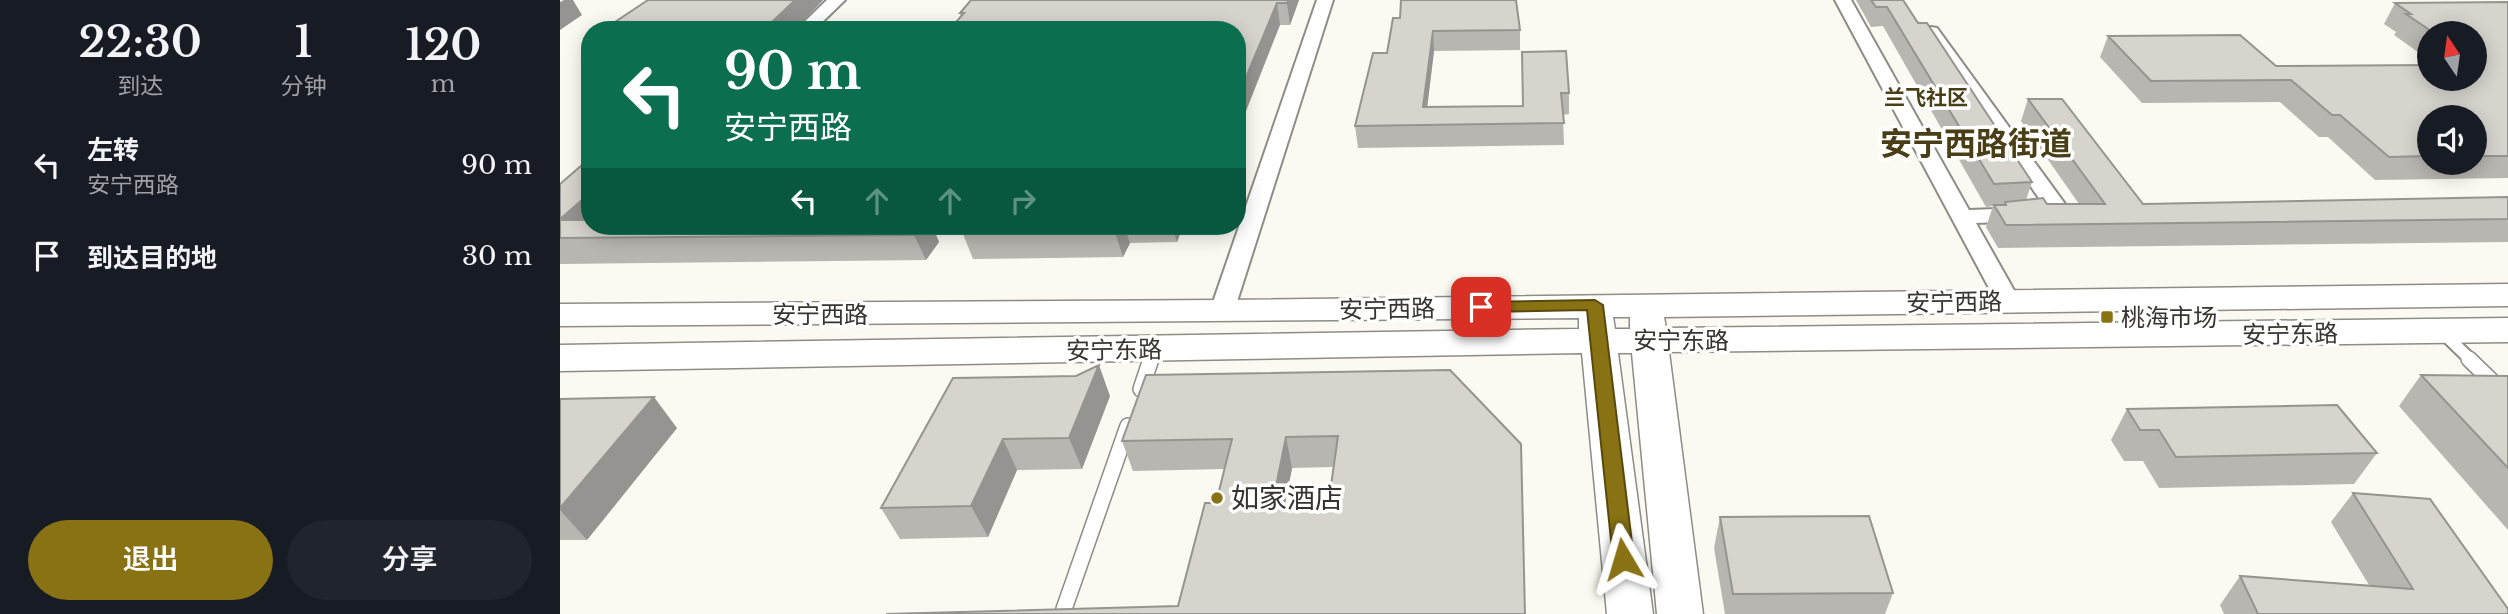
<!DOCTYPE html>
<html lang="zh">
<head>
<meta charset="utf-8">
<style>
	:root { --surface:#171b24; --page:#20242c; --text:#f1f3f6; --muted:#9ea1a6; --accent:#887214 }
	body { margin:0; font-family:"Libre Baskerville","Noto Sans SC",serif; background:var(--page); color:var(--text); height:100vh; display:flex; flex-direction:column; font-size:26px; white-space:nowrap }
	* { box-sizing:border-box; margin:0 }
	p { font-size:23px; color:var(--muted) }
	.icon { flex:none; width:38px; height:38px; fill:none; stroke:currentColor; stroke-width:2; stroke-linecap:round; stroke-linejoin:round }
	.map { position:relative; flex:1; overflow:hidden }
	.details { display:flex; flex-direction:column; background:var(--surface); width:560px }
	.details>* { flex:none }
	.guide { position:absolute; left:21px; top:21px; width:665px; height:214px; border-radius:28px; box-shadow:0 4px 18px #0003; background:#0b6e4f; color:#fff; overflow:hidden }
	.needle { width:46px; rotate:347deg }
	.controls { position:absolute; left:1857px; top:21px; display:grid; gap:14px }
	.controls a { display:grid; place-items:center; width:70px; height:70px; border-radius:50%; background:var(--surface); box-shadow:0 4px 18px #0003; font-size:35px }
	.pin { position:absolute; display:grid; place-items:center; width:60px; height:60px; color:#fff; margin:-30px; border-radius:14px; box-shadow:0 4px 10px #0006 }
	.me { position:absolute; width:77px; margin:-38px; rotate:353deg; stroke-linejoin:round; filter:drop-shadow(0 0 5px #0008) }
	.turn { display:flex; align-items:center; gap:24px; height:147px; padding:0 28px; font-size:32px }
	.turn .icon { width:91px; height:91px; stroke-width:2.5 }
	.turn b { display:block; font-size:49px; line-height:60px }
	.lanes { display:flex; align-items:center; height:66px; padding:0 28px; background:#0003; justify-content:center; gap:35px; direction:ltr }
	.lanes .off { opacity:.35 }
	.eta { display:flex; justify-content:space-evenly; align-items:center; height:119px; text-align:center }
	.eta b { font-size:42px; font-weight:600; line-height:49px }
	.cta { display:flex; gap:14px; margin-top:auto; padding:14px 28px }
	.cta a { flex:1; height:80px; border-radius:42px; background:var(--accent); color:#fff; font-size:28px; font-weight:600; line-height:80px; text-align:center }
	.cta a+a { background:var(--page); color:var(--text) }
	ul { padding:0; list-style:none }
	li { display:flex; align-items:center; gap:21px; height:91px; padding:0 28px }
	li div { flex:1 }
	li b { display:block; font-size:26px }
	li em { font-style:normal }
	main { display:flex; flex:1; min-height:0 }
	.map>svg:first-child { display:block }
</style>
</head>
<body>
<main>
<section class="details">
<div class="eta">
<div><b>22:30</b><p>到达</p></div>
<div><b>1</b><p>分钟</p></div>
<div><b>120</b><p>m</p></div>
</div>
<ul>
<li><svg class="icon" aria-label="left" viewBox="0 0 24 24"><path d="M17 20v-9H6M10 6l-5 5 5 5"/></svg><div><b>左转</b><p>安宁西路</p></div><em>90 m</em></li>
<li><svg class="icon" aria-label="arrive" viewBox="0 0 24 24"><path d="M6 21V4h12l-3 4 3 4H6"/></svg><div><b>到达目的地</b></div><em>30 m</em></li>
</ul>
<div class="cta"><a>退出</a><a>分享</a></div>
</section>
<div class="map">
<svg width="1948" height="614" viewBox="0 0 1948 614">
	<rect width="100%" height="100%" fill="#fbfaf2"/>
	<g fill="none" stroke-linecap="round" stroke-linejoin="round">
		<defs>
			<path id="lane-far1" d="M1882,332L1911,360
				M591,360L594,350"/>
			<path id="lane" d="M1909,359L1948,397
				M581,389L591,359
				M504,609L568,426"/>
			<path id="street" d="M267,0H285L254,30H236Z
				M757,0H773L674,311L671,317L662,319L653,317L650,311Z
				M1275,0H1291L1409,210L1463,208L1481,201L1362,32L1371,27L1377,28L1505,204L1502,209L1465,221L1416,223L1460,301L1457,306L1448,309L1439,306L1436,301Z"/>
			<path id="secondary" d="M1948,284V306L1104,317L1106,328L1948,318V342L1109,352L1143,614H1097L1072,353H1058L1093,614H1047L1022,353L0,371V345L1019,329V318L0,326V304L662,300ZM1053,317H1070V329H1055Z"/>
		</defs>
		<use href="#lane-far1" stroke="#8e8c86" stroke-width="15"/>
		<use href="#lane" stroke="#8e8c86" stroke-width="18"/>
		<use href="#street" stroke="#8e8c86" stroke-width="4"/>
		<use href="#secondary" stroke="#8e8c86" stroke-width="3"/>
		<use href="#lane-far1" stroke="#fff" stroke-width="11"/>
		<use href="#lane" stroke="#fff" stroke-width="15"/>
		<use href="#street" fill="#fff" fill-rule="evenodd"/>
		<use href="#secondary" fill="#fff" fill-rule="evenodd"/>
	</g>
	<path fill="#b8b6b0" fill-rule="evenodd" d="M263,0L234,30H56L52,24Z
		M411,0H739L730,25H720L677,30L401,17L400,13Z
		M1296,0H1343L1472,182L1466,200L1487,204H1519L1461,121L1468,99L1583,204L1948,197V242L1438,248L1426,227L1433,206L1426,207L1323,26L1311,27Z
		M1948,2V178L1815,180L1768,137H1759L1720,102L1582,103L1540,57L1548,36L1716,66L1914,79V33H1869V60L1834,35L1836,32L1824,24L1835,3ZM1869,117H1914V163H1869Z
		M833,18L960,30V50L874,51L867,107L962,106V52L1009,93V114L1003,115L1004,145L798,148L795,126L827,53Z
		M0,184L30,226H372L379,242L366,260L0,264Z
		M408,226H623L617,242L570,243L563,257L413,259L403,234Z
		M890,370L965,614L618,606L656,503L664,469L573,471L562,441ZM774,467L768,507L724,509L732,468Z
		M1861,375L1948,376V530L1839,406Z
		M393,378L550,396L522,469L457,470L428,537L340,539L321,508Z
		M0,399L117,428L27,540H0Z
		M1567,409L1817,453L1794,484L1599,488L1583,461H1564L1551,440Z
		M1793,493L1948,614H1664L1660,605L1680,576L1809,585L1771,522Z
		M1160,517L1333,593L1325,614H1165L1154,548Z"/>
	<path fill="#969490" d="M4,0H13L22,15L0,30V2Z
		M235,0H263L234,30H214L211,23Z
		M728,0H739L730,25L727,3Z
		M717,3L720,25L677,134V99Z
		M873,31L874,51L865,125L863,107Z
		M30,193V226L0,222V219Z
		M361,226H372L379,242L366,260L354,235Z
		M558,226H564L570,243L563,257L555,233Z
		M612,226H623L617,242Z
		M539,365L550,396L522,469L509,438Z
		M94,397L117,428L27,540L0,510V508Z
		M726,437L732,468L724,509L728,539L713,501Z
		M443,439L457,470L428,537L411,506Z"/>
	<path fill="#d6d4cd" stroke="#969490" stroke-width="2" fill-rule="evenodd" d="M88,0H235L211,23L52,24Z
		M411,0H728L727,3H717L677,99V30H389L404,13H400Z
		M841,0H956L960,30L873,31L863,107L963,106L962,52L1006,51L1009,93H1001L1004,123L795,126L813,53H827L833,18H840Z
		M1311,0H1343L1358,23H1367L1472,182L1434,184L1327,7H1316Z
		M1948,2V156H1914V117H1869V156L1829,157L1780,115H1772L1731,80L1591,81L1548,36L1680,35L1716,66L1869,65V79H1914V64H1919L1914,61V33H1874L1846,14H1851L1835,3Z
		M1468,99H1502L1583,204L1948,197V219L1446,225L1434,205H1446L1445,202L1483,198L1487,204H1545Z
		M22,165H30V193L0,219V184Z
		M0,220H30V226H361L354,235L0,238Z
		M408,226H558L555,233L403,234Z
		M539,365L509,438L443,439L411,506L321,508L393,378L516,376Z
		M890,370L961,444L965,614H326L618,606L645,503H656L672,439L562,441L586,375ZM778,436L768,507L721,509L722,501H713L726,437Z
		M1861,375L1948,376V468Z
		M94,397L0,508V399Z
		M1777,405L1817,453L1616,457L1599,430H1580L1567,409Z
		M1793,493L1870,499L1948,609V614H1698L1680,576L1853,589Z
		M1309,516L1333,593L1173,594L1160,517Z"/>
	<path fill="#887214" stroke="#584a0d" stroke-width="2" d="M1035,300L1043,305L1074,559L1071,565L1063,568L1056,565L1053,559L1027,310L921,312L913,307L921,302Z"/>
	<g fill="#887214" stroke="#fff" stroke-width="2.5">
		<rect x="1540" y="310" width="14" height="14" rx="3.5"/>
		<circle cx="657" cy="498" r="7"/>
	</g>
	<g text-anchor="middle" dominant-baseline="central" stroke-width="7" stroke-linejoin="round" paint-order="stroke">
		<g font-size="21" font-weight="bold" fill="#493e15" stroke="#fff">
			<text x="1366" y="98">兰飞社区</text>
		</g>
		<g font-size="24" fill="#353431" stroke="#fff">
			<text transform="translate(1394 302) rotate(-1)">安宁西路</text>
			<text transform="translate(827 309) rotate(-1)">安宁西路</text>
			<text x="260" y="314">安宁西路</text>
			<text transform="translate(1730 334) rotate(-1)">安宁东路</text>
			<text x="1121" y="340">安宁东路</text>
			<text transform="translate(554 350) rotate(-1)">安宁东路</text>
		</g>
		<g font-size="24" fill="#353431" stroke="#fff" text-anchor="start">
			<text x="1561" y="317">桃海市场</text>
		</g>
		<g font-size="28" fill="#353431" stroke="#fff" text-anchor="start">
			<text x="671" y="498">如家酒店</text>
		</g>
		<g font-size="32" font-weight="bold" fill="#493e15" stroke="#fff">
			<text x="1416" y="144">安宁西路街道</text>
		</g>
	</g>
</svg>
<div class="controls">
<a><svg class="needle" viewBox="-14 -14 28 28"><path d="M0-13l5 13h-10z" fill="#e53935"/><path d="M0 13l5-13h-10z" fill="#9ea1a6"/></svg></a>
<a><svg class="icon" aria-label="sound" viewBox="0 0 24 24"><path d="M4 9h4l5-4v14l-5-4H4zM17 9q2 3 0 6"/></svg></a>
</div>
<div class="pin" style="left:921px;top:307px;background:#d93025"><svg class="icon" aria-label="arrive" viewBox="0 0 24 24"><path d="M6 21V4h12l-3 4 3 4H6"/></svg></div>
<svg class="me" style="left:1063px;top:559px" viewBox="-20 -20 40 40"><path d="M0-17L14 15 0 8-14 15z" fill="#887214" stroke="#fff" stroke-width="4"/></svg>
<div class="guide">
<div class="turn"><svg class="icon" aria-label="left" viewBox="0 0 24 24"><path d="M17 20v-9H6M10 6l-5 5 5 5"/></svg><div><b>90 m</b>安宁西路</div></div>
<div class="lanes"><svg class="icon" aria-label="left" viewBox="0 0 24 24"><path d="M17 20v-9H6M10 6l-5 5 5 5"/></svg><svg class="icon off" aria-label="ahead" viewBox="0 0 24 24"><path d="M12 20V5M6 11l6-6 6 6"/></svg><svg class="icon off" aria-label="ahead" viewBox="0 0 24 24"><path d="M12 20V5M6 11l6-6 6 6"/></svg><svg class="icon off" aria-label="right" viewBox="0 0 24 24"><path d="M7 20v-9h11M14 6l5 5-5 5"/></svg></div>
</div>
</div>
</main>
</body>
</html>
